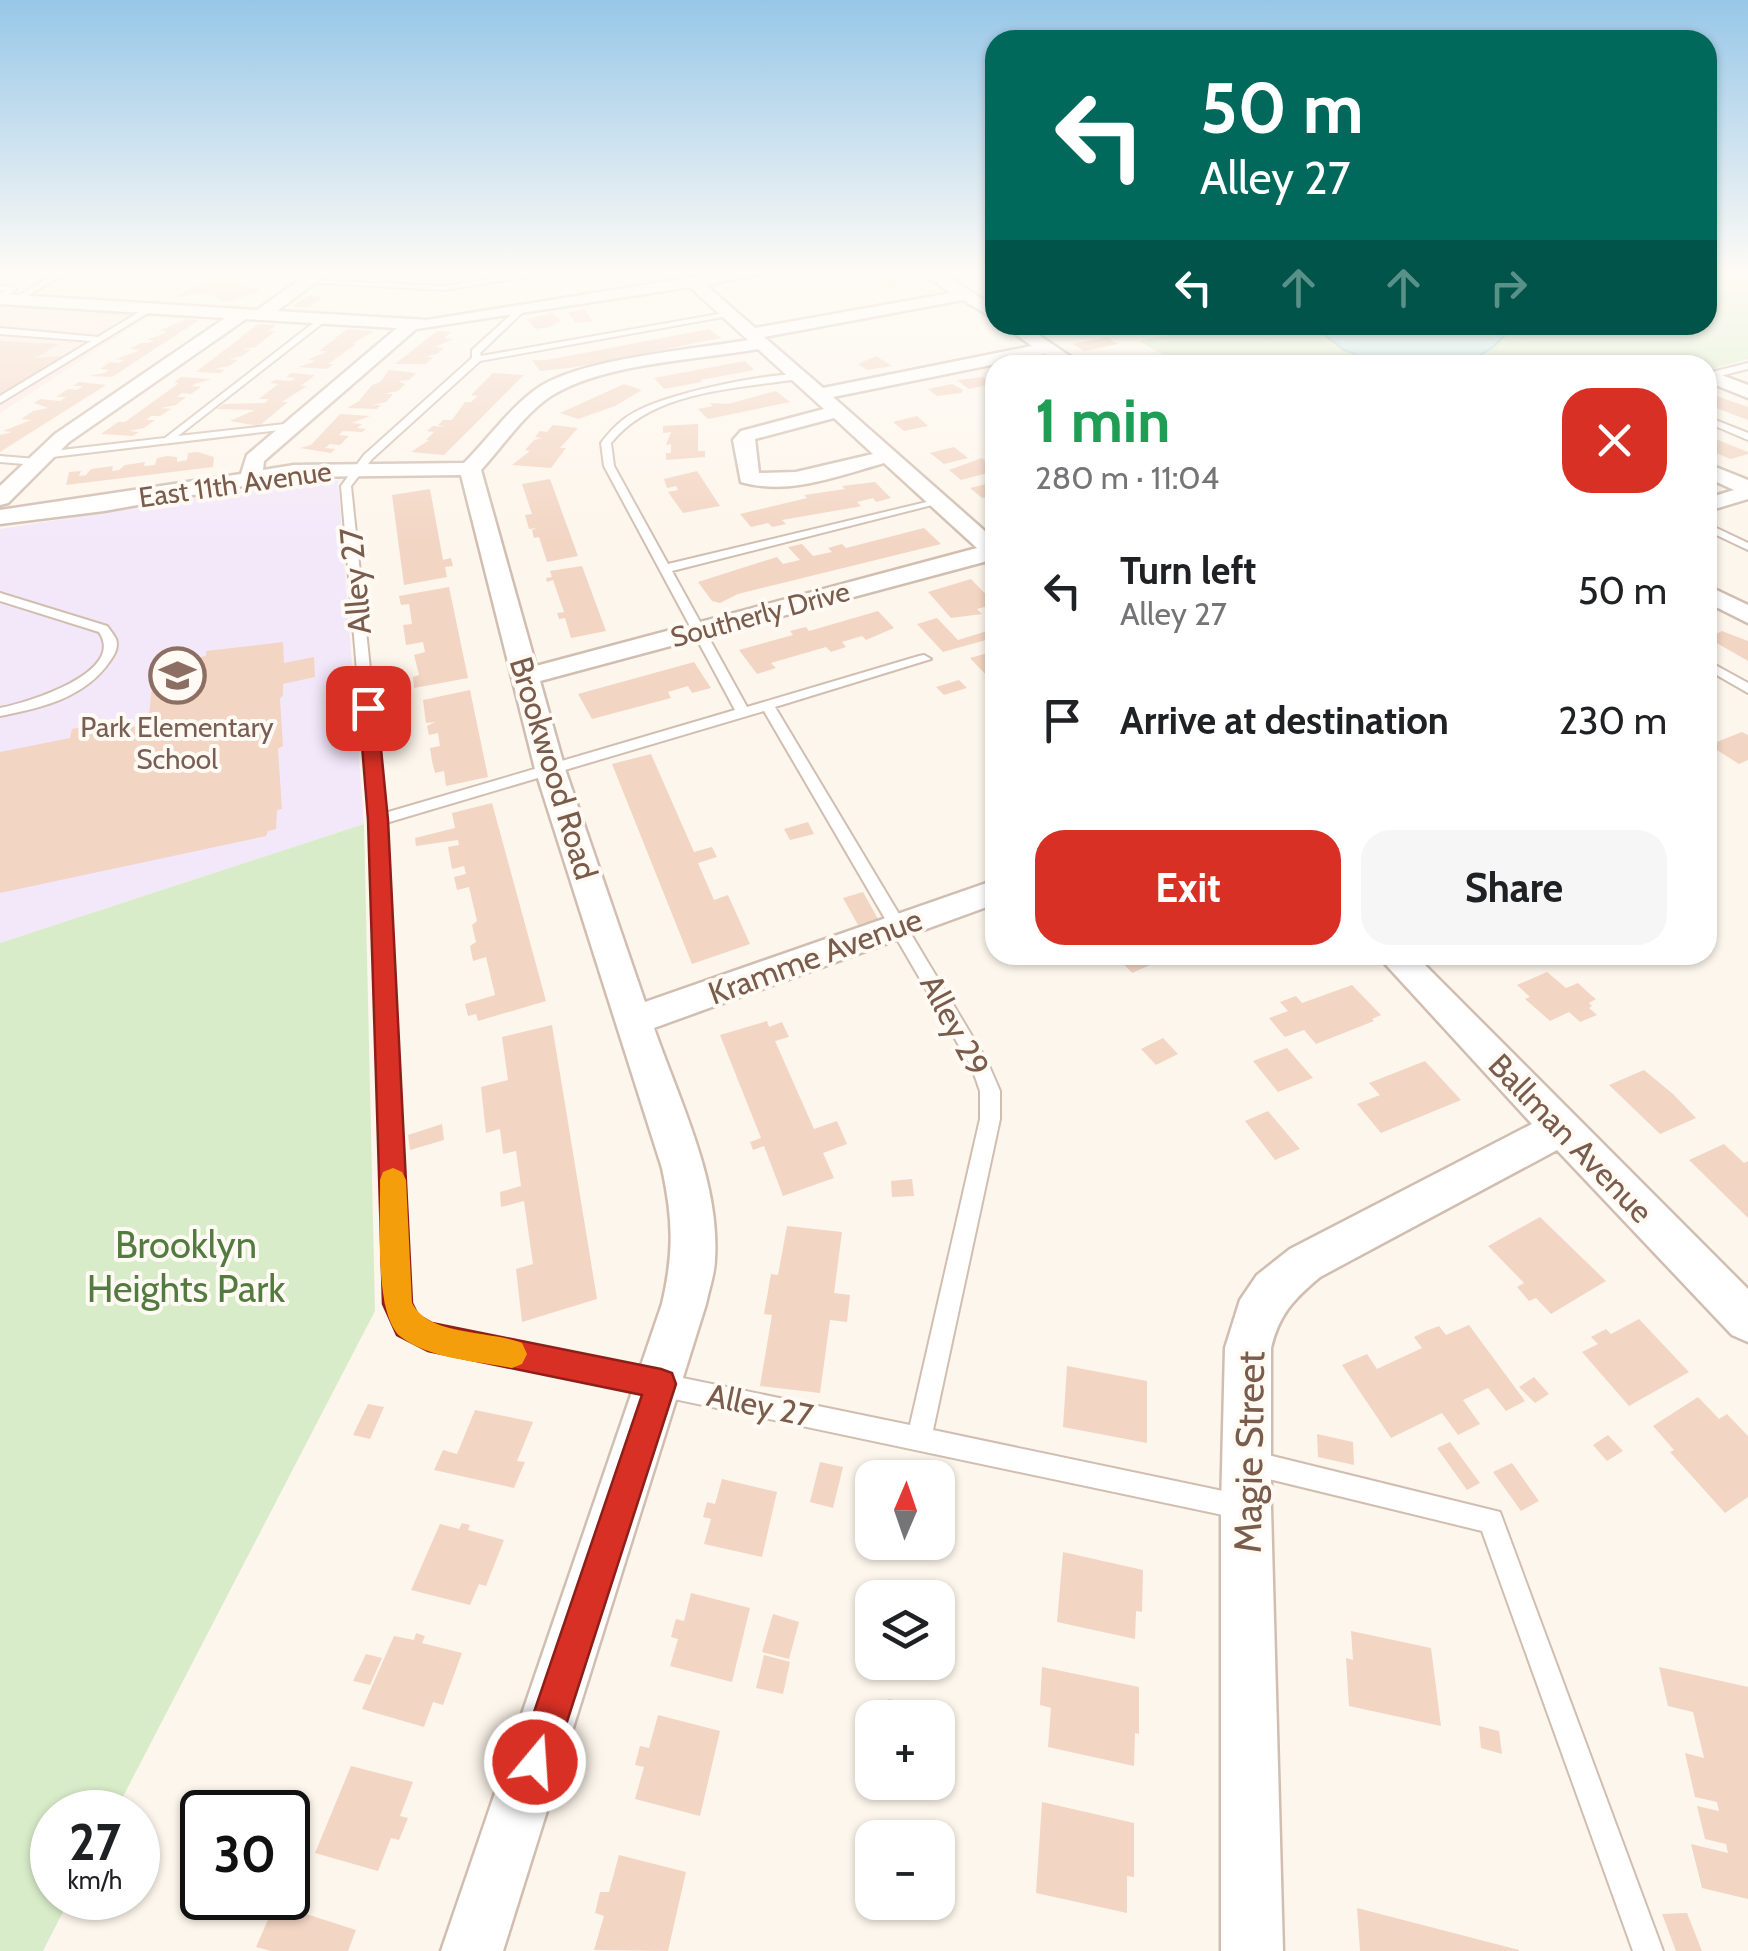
<!DOCTYPE html>
<html lang="en">
<head>
<meta charset="utf-8">
<style>
	:root { --surface:#fff; --page:#f6f6f6; --text:#202124; --muted:#757577; --accent:#d93025 }
	body { margin:0; font-family:Cabin,sans-serif; background:var(--page); color:var(--text); height:100vh; display:flex; flex-direction:column; font-size:38px; white-space:nowrap }
	* { box-sizing:border-box; margin:0 }
	p { font-size:32px; color:var(--muted) }
	.icon { flex:none; width:55px; height:55px; fill:none; stroke:currentColor; stroke-width:2; stroke-linecap:round; stroke-linejoin:round }
	.map { position:relative; flex:1; overflow:hidden }
	.side { position:absolute; left:985px; top:355px; width:732px; height:610px; display:flex; flex-direction:column; background:var(--surface); border-radius:30px; box-shadow:0 2px 8px #0004 }
	.side>* { flex:none }
	.banner { position:absolute; left:985px; top:30px; width:732px; height:305px; border-radius:30px; box-shadow:0 2px 8px #0004; background:#00695c; color:#fff; overflow:hidden }
	.needle { width:65px; rotate:2deg }
	.tools { position:absolute; left:855px; top:1460px; display:grid; gap:20px }
	.tools a { display:grid; place-items:center; width:100px; height:100px; border-radius:20px; background:var(--surface); box-shadow:0 2px 8px #0004; font-size:50px }
	.speed { position:absolute; left:30px; top:1790px; display:flex; gap:20px; font-size:50px; font-weight:700; text-align:center }
	.speed>* { display:grid; place-content:center; width:130px; height:130px; border-radius:50%; background:var(--surface); box-shadow:0 2px 8px #0004; line-height:1 }
	.speed small { font-size:25px; font-weight:400 }
	.speed .limit { border:5px solid #111; border-radius:15px; background:#fff; color:#111 }
	.pin { position:absolute; display:grid; place-items:center; width:85px; height:85px; color:#fff; margin:-42px; border-radius:20px; box-shadow:0 5px 15px #0006 }
	.me { position:absolute; width:110px; margin:-55px; rotate:18deg; stroke-linejoin:round; filter:drop-shadow(0 0 8px #0008) }
	.turn { display:flex; align-items:center; gap:35px; height:210px; padding:0 50px; font-size:45px }
	.turn .icon { width:130px; height:130px; stroke-width:2.5 }
	.turn b { display:block; font-size:70px; line-height:85px }
	.lanes { display:flex; align-items:center; height:95px; padding:0 50px; background:#0003; justify-content:center; gap:50px; direction:ltr }
	.lanes .off { opacity:.35 }
	.round { display:grid; place-items:center; flex:none; width:105px; height:105px; border-radius:30px; background:var(--page) }
	.head { display:flex; align-items:center; justify-content:space-between; height:170px; padding:0 50px }
	h1 { font-size:60px; font-weight:700; line-height:75px; color:#1e9e55 }
	.action { display:flex; gap:20px; margin-top:auto; padding:20px 50px }
	.action a { flex:1; height:115px; border-radius:30px; background:var(--accent); color:#fff; font-size:40px; font-weight:700; line-height:115px; text-align:center }
	.action a+a { background:var(--page); color:var(--text) }
	ul { padding:0; list-style:none }
	li { display:flex; align-items:center; gap:30px; height:130px; padding:0 50px }
	li div { flex:1 }
	li b { display:block; font-size:38px }
	li em { font-style:normal }
	.map>svg:first-child { display:block }
</style>
</head>
<body>
<div class="map">
<svg width="1748" height="1951" viewBox="0 0 1748 1951">
	<rect width="100%" height="100%" fill="#fdf6ec"/>
	<path fill="#fde8e0" d="M0,303L154,313L0,413Z"/>
	<path fill="#f3e8fa" d="M338,480L364,824L0,943V529L284,484Z"/>
	<path fill="#d8ecc9" d="M1708,269H1748V359L1708,370V365H1181L1139,341L1219,325H1708Z
		M364,824L375,1311L115,1812H52V1898H70L43,1951H0V943Z"/>
	<path fill="#bfe3e8" stroke="#a5d3da" stroke-width="2.5" d="M1336,325H1515L1493,347L1463,365H1385L1344,350L1322,333Z"/>
	<path fill="#f3d5c3" d="M16,271H29L43,273L27,281L0,280Z
		M895,273L905,280L899,281L902,283L888,286L874,277Z
		M209,280L258,288L259,292L227,302L203,293L171,299Z
		M310,295L323,297L309,308L291,307Z
		M584,309L593,321L576,323L568,313Z
		M553,313L561,321L549,327L535,329L527,319Z
		M186,319L199,320L112,377L89,376L104,373L109,370L100,369L110,362L119,363L124,360L115,359L136,352L139,350L130,349L140,343H149L154,340H145L163,334L167,331H159Z
		M258,324L276,325L268,331H276L255,347L243,349L251,350L242,356L229,359L238,360L229,366L215,369L225,370L220,373L196,372Z
		M347,329L374,331L352,344H356L328,364H334L327,369L298,367L316,361L307,360L328,351H319Z
		M709,329L721,338L570,368L540,371L532,360H547Z
		M437,331L451,332L444,338L453,339L435,347L444,348L437,354L424,357H433L426,364H395Z
		M1107,337L1118,344L1084,351L1073,344Z
		M0,341L59,344L36,358L62,356L0,395Z
		M876,356L892,366L867,370L858,364Z
		M745,361L754,370L700,380L702,382L664,389L654,378Z
		M389,370L416,373L409,380L398,381L405,384L398,391L384,394H393L386,402L372,405H381L377,409L347,408L359,401L372,385L380,382Z
		M291,373L315,375L301,386H307L282,402H288L259,426L230,421L255,410L217,409L224,404L265,403L269,399H259L278,384L270,383L275,380L291,381L295,378L286,377Z
		M493,373L524,375L444,455L411,452L429,440H426L434,432L427,431L433,426L445,427L438,425L443,420H452L465,402H471L478,396L471,395Z
		M181,377L211,379L195,384L192,386L201,387L191,394L182,393L177,397H186L176,405L161,408L171,409L160,416H151L146,420H155L144,428L129,431L139,432L133,436L101,434L118,422H125L179,383H174Z
		M984,377L990,382L985,383L987,385L969,389L957,380Z
		M79,382L106,385L0,452V435L12,432L3,431L31,420L21,419L33,411L48,408L34,403L40,399L60,401L66,397H56L68,389L77,390L83,386H73Z
		M624,384L642,390L615,406L578,419L560,413Z
		M952,384L963,390L961,393L937,396L928,389Z
		M776,391L790,402L708,419L698,409L713,406L710,403L728,404Z
		M1708,393L1748,407V420L1708,405Z
		M340,414L370,416L352,423L362,424L357,428L366,429L362,432L343,431L339,435L349,436L340,445L330,444L325,448L335,449L331,453L300,448L311,445Z
		M917,416L928,426L904,431L893,422Z
		M698,424V451H705V457L666,460V453H671V444L666,445L671,432L663,433V426Z
		M553,425L578,428L560,448H566L551,468L512,465L530,451L525,450L534,440L542,438L535,437L540,431L547,432Z
		M1708,436L1748,452V454L1731,459L1723,456L1708,449Z
		M954,447L968,458L944,464L930,453Z
		M198,452L214,457L213,467L66,485L69,472L81,471L79,476L86,475L91,469L113,466L112,471L119,470L125,465L145,462L144,466L155,465L157,458L167,456L177,457V462L187,460L188,453Z
		M982,458L995,471L961,480L949,470Z
		M697,471L720,506L683,513L668,492L678,490L676,486L667,488L664,479Z
		M550,479L578,556L547,562L539,537L534,538L532,530L537,528L529,529L525,515L532,514L522,484Z
		M875,482L891,498L876,502L873,498L857,502L861,506L857,507L782,520L786,524L772,527L768,523L751,527L740,514L807,498L804,495L845,489L842,486Z
		M995,482V496L982,498L970,488Z
		M430,489L443,560L451,558L453,566L445,567L447,577L404,585L392,495Z
		M924,528L941,544L738,594L720,603L712,601L698,582L777,557L783,564L800,560L788,547L802,544L813,556L832,552L828,548L842,544L846,548Z
		M582,566L606,631L571,638L565,618L559,619L557,613L564,612L553,580L547,582L546,578L552,577L550,571Z
		M971,579L995,604L977,609L982,614L951,618L928,592Z
		M449,587L468,678L414,688L413,677L419,675L414,655L425,652L423,642L406,645L403,625L412,624L409,604L401,605L399,596Z
		M878,611L894,628L866,640L862,636L842,642L846,647L831,652L826,647L771,663L776,668L757,674L739,650L793,635L790,631L806,627L809,631Z
		M937,618L958,640L987,631L993,638L943,652L917,624Z
		M1722,631L1748,641V661L1708,638Z
		M283,642L284,663L314,657L315,677L283,684V695L280,699L283,746L278,749L282,809L277,810L276,829L268,831L266,836L0,893V752L70,738L72,729L104,723L102,733L148,724L154,669L164,663L206,656V651Z
		M995,651V674L988,677L970,658Z
		M694,662L711,688L692,693L688,686L668,692L671,698L592,719L578,694Z
		M959,680L967,688L944,695L936,687Z
		M470,690L488,777L446,786L444,771L435,773L432,761L430,748L440,746L438,733L429,735L427,726L435,722L426,723L423,700Z
		M1742,732L1748,735V760L1739,764L1709,745Z
		M651,754L694,852L712,847L717,857L698,863L714,900L728,895L750,944L692,964L612,764Z
		M492,803L546,1001L478,1021L476,1014L468,1016L465,1004L495,995L486,957L473,961L470,946L476,942L472,925L477,921L469,887L457,890L454,877L466,874L464,866L452,869L448,847L459,845L458,840L416,846L415,838L455,828L452,813Z
		M808,822L814,834L790,840L784,829Z
		M863,892L878,919L858,925L843,898Z
		M1125,955H1153L1159,961L1132,973L1118,958Z
		M1547,972L1566,988L1578,983L1592,996L1596,999L1589,1003L1592,1006L1589,1008L1597,1015L1580,1022L1569,1012L1550,1021L1525,999L1530,997L1517,985Z
		M1352,985L1381,1015L1372,1019L1374,1021L1316,1044L1304,1030L1285,1037L1269,1018L1288,1011L1280,1002L1296,996L1302,1003Z
		M767,1021L769,1027L782,1022L789,1037L775,1041L814,1129L837,1121L847,1144L823,1153L834,1178L783,1196L764,1146L753,1150L750,1142L761,1138L720,1035Z
		M552,1025L597,1299L522,1322L516,1269L533,1264L524,1201L501,1207L500,1192L521,1186L516,1151L503,1154L500,1129L486,1133L481,1087L508,1080L502,1037Z
		M1163,1038L1178,1054L1156,1065L1141,1049Z
		M1287,1048L1313,1078L1278,1092L1253,1061Z
		M1425,1061L1461,1100L1381,1133L1357,1104L1380,1095L1369,1083Z
		M1644,1070L1673,1094L1696,1118L1660,1134L1609,1085Z
		M1268,1111L1300,1149L1275,1160L1245,1121Z
		M442,1124L444,1140L410,1150L408,1135Z
		M1724,1144L1744,1163L1748,1161V1218L1689,1160Z
		M912,1179L914,1196L892,1197L891,1181Z
		M1540,1217L1606,1281L1551,1314L1536,1298L1529,1301L1517,1287L1524,1283L1488,1246Z
		M787,1226L842,1232L834,1293L850,1295L847,1322L830,1320L820,1393L760,1386L772,1315L764,1314L771,1274L778,1275Z
		M1639,1319L1689,1372L1629,1406L1582,1352L1598,1344L1591,1337L1606,1329L1611,1334Z
		M1469,1325L1525,1401L1506,1411L1488,1388L1463,1400L1480,1424L1458,1435L1442,1413L1391,1438L1342,1365L1367,1354L1377,1369L1422,1348L1414,1337L1426,1331L1439,1326L1446,1335Z
		M1067,1366L1147,1381V1443L1063,1427Z
		M1534,1377L1549,1394L1535,1403L1519,1387Z
		M1698,1397L1719,1419L1727,1414L1748,1436V1497L1725,1513L1670,1452L1674,1450L1653,1426Z
		M368,1404L384,1407L370,1439L353,1435Z
		M475,1410L533,1422L517,1461L525,1462L514,1488L434,1470L443,1450L457,1454Z
		M1317,1434L1353,1442L1354,1465L1318,1457Z
		M1608,1435L1623,1451L1607,1461L1593,1445Z
		M1450,1442L1480,1483L1467,1490L1437,1448Z
		M820,1462L843,1467L833,1508L810,1502Z
		M1512,1463L1539,1501L1521,1511L1493,1472Z
		M722,1479L777,1492L762,1557L704,1544L711,1519L703,1517L707,1502L715,1504Z
		M462,1523L470,1525L468,1530L504,1540L486,1586L479,1584L470,1605L411,1590L440,1524L459,1529Z
		M1063,1552L1143,1570L1142,1612L1136,1611L1135,1639L1057,1622Z
		M691,1593L750,1608L732,1682L670,1666L678,1639L671,1637L675,1622L676,1619L684,1621Z
		M773,1614L799,1622L789,1659L762,1652Z
		M1351,1631L1431,1648L1441,1726L1349,1706L1346,1658L1353,1660Z
		M416,1633L425,1636L422,1643L462,1653L443,1705L433,1702L424,1727L362,1709L394,1636L414,1640Z
		M366,1654L382,1658L370,1685L353,1681Z
		M764,1655L790,1662L783,1694L756,1688Z
		M1042,1667L1139,1687V1734L1135,1733L1134,1766L1048,1747L1051,1708L1040,1705Z
		M1659,1667L1748,1687V1899L1702,1888L1691,1844L1728,1853L1726,1844L1705,1839L1697,1806L1719,1811L1717,1802L1695,1797L1685,1753L1704,1758L1693,1712L1668,1706Z
		M888,1699L904,1702L902,1718H886Z
		M658,1715L720,1731L700,1816L635,1799L644,1767L635,1765L636,1761L640,1746L649,1748Z
		M1479,1726L1499,1731L1502,1754L1481,1748Z
		M351,1766L413,1782L400,1816L408,1818L399,1840L391,1838L378,1871L315,1853Z
		M1042,1802L1134,1823V1877L1127,1876V1913L1036,1893Z
		M619,1855L686,1872L668,1951L594,1950L604,1916L595,1913L600,1892H609Z
		M275,1904L356,1930L348,1951H271L256,1947Z
		M1357,1908L1519,1950V1951H1360Z
		M1687,1913L1702,1951H1676L1662,1914Z"/>
	<g fill="none" stroke-linecap="round" stroke-linejoin="round">
		<defs>
			<path id="service" d="M62,269H72L18,302L11,300Z
				M554,269H575L444,290L304,282L308,280L444,286Z
				M0,285L15,288L16,290L0,299V294L5,291L0,289Z
				M149,306L156,308L0,403V396L91,341L0,334V328L98,337Z
				M517,309L524,311L480,353L481,356L730,312L734,315L480,361L372,459L351,486L385,813L735,710L604,466L601,443C611,430 620,420 635,412C669,393 762,374 801,374L803,376L798,379C736,389 653,390 611,443L614,466L668,564L939,499L944,502L672,571L747,707L919,656L924,655L931,659L775,707L987,1061L1000,1091V1119L933,1430L1242,1495L1251,1498L1254,1507L1251,1516L1242,1519L428,1347L400,1333L387,1304L370,820L341,486L364,455L472,358V350ZM764,711L972,1068L980,1091V1119L910,1425L431,1326L416,1317L409,1303L386,823Z
				M321,317L328,319L178,436L293,423L298,426L297,428L44,458L39,455L44,452L165,438Z
				M1748,363V369L1708,379V373Z
				M1708,417L1748,433V440L1708,423Z
				M0,456L36,459L41,462L36,465L0,462Z
				M1708,524L1748,543V550L1708,531Z
				M0,593L107,626C108,627 116,638 116,639C119,648 114,655 110,661C85,698 41,708 0,716V708C26,703 127,673 99,632L0,601Z
				M1708,661L1748,683V693L1708,670Z
				M1248,1450L1500,1512L1663,1951H1633L1482,1531L1248,1474L1239,1471L1236,1462L1239,1453Z"/>
			<path id="minor" d="M315,269H334L277,311L427,320L744,269H782L706,285L755,328L951,293L917,269H936L995,307V319L963,300L764,337L823,388L1032,346L1003,325H1024L1083,365H1062L1045,354L833,397L995,540V559L540,681L565,769L645,1002L995,880V904L654,1028C679,1100 720,1181 715,1259C715,1273 709,1289 706,1304L503,1951H441L662,1304C674,1253 673,1219 662,1168L535,769L461,475L294,477L104,511L0,524V510L241,474L247,455L397,328L246,319L69,442L8,503L0,505V486L55,434L225,318L0,304V294L257,310ZM690,287L748,340C693,350 579,358 535,390C509,409 487,440 464,463L294,465L263,470L264,461L416,329ZM758,349L824,409L741,431L733,440L741,482C788,496 838,476 884,463L977,548L536,666L481,470C502,447 525,413 551,396C603,363 697,360 758,349ZM834,418L873,454L796,472L759,473L755,439Z
				M1708,370L1748,385V398L1708,382Z
				M1708,464L1748,480V499L1708,511V498L1734,490L1708,478Z
				M1708,586L1748,605V623L1708,603Z
				M1377,955H1415L1748,1289V1342L1732,1335L1557,1150L1320,1277C1294,1299 1279,1314 1271,1348V1508L1283,1951H1221V1508L1225,1348L1240,1300L1257,1275L1290,1249L1532,1124Z"/>
		</defs>
		<use href="#service" stroke="#d1beb0" stroke-width="4"/>
		<use href="#minor" stroke="#d1beb0" stroke-width="5"/>
		<use href="#service" fill="#fff" fill-rule="evenodd"/>
		<use href="#minor" fill="#fff" fill-rule="evenodd"/>
	</g>
	<linearGradient id="sky" x2="0" y2="1"><stop stop-color="#97c7e8"/><stop offset="0.5" stop-color="#fefbf6"/><stop offset="1" stop-color="#fefbf6" stop-opacity="0"/></linearGradient>
	<rect width="1748" height="542" fill="url(#sky)"/>
	<path fill="#d93025" stroke="#8d1f18" stroke-width="2.5" d="M368,703L377,708L388,820L412,1303L418,1315L432,1323L661,1369L672,1373L676,1384L554,1762L548,1775L535,1780L522,1775L517,1762L642,1395L428,1351L397,1335L383,1304L368,820L359,708Z"/>
	<path fill="#f59e0b" d="M393,1168L402,1172L406,1180L412,1303C429,1337 490,1330 522,1343L527,1354L522,1364L512,1368C477,1361 430,1359 401,1337C373,1315 381,1216 380,1180L383,1172Z"/>
	<defs>
		<symbol id="school-ring" viewBox="-11 -11 22 22"><circle r="9.5" fill="#fffaf3" stroke="#8d6e63" stroke-width="1.5"/><path d="M0-5L7-2L0 1L-7-2ZM-4 1L0 2.5L4 1V4Q0 6-4 4Z" fill="#8d6e63"/></symbol>
	</defs>
	<g fill-rule="evenodd">
		<use href="#school-ring" x="146" y="644" width="63" height="63"/>
	</g>
	<g text-anchor="middle" dominant-baseline="central" stroke-width="8" stroke-linejoin="round" paint-order="stroke">
		<g font-size="28" fill="#7a5c4d" stroke="#fffaf3">
			<text transform="translate(235 484) rotate(-8)">East 11th Avenue</text>
			<text transform="translate(760 614) rotate(-15)">Southerly Drive</text>
		</g>
		<g font-size="28" fill="#785e54" stroke="#fffaf3">
			<text x="177" y="727">Park Elementary<tspan x="177" dy="32">School</tspan></text>
		</g>
		<g font-size="32" fill="#7a5c4d" stroke="#fffaf3">
			<text transform="translate(355 581) rotate(-95)">Alley 27</text>
			<text transform="translate(554 768) rotate(73)">Brookwood Road</text>
			<text transform="translate(815 956) rotate(-20)">Kramme Avenue</text>
			<text transform="translate(955 1025) rotate(62)">Alley 29</text>
			<text transform="translate(1571 1138) rotate(46)">Ballman Avenue</text>
			<text transform="translate(760 1405) rotate(12)">Alley 27</text>
		</g>
		<g font-size="38" fill="#537a41" stroke="#fffaf3">
			<text x="186" y="1244">Brooklyn<tspan x="186" dy="44">Heights Park</tspan></text>
		</g>
		<g font-size="38" fill="#7a5c4d" stroke="#fffaf3">
			<text transform="translate(1249 1452) rotate(-89)">Magie Street</text>
		</g>
	</g>
</svg>
<div class="tools">
<a><svg class="needle" viewBox="-14 -14 28 28"><path d="M0-13l5 13h-10z" fill="#e53935"/><path d="M0 13l5-13h-10z" fill="#757577"/></svg></a>
<a><svg class="icon" aria-label="layers" viewBox="0 0 24 24"><path d="M12 4l9 5-9 5-9-5zM3 14l9 5 9-5"/></svg></a>
<a>+</a>
<a>−</a>
</div>
<div class="speed"><div>27<small>km/h</small></div><div class="limit">30</div></div>
<div class="pin" style="left:368px;top:708px;background:#d93025"><svg class="icon" aria-label="arrive" viewBox="0 0 24 24"><path d="M6 21V4h12l-3 4 3 4H6"/></svg></div>
<svg class="me" style="left:535px;top:1762px" viewBox="-20 -20 40 40"><circle r="17" fill="#d93025" stroke="#fff" stroke-width="3"/><path d="M0-11L8 9 0 5-8 9z" fill="#fff"/></svg>
<div class="banner">
<div class="turn"><svg class="icon" aria-label="left" viewBox="0 0 24 24"><path d="M17 20v-9H6M10 6l-5 5 5 5"/></svg><div><b>50 m</b>Alley 27</div></div>
<div class="lanes"><svg class="icon" aria-label="left" viewBox="0 0 24 24"><path d="M17 20v-9H6M10 6l-5 5 5 5"/></svg><svg class="icon off" aria-label="ahead" viewBox="0 0 24 24"><path d="M12 20V5M6 11l6-6 6 6"/></svg><svg class="icon off" aria-label="ahead" viewBox="0 0 24 24"><path d="M12 20V5M6 11l6-6 6 6"/></svg><svg class="icon off" aria-label="right" viewBox="0 0 24 24"><path d="M7 20v-9h11M14 6l5 5-5 5"/></svg></div>
</div>
<section class="side">
<div class="head"><div><h1>1 min</h1><p>280 m · 11:04</p></div><a class="round" style="background:#d93025;color:#fff"><svg class="icon" aria-label="close" viewBox="0 0 24 24"><path d="M6 6l12 12M18 6L6 18"/></svg></a></div>
<ul>
<li><svg class="icon" aria-label="left" viewBox="0 0 24 24"><path d="M17 20v-9H6M10 6l-5 5 5 5"/></svg><div><b>Turn left</b><p>Alley 27</p></div><em>50 m</em></li>
<li><svg class="icon" aria-label="arrive" viewBox="0 0 24 24"><path d="M6 21V4h12l-3 4 3 4H6"/></svg><div><b>Arrive at destination</b></div><em>230 m</em></li>
</ul>
<div class="action"><a>Exit</a><a>Share</a></div>
</section>
</div>
</body>
</html>
